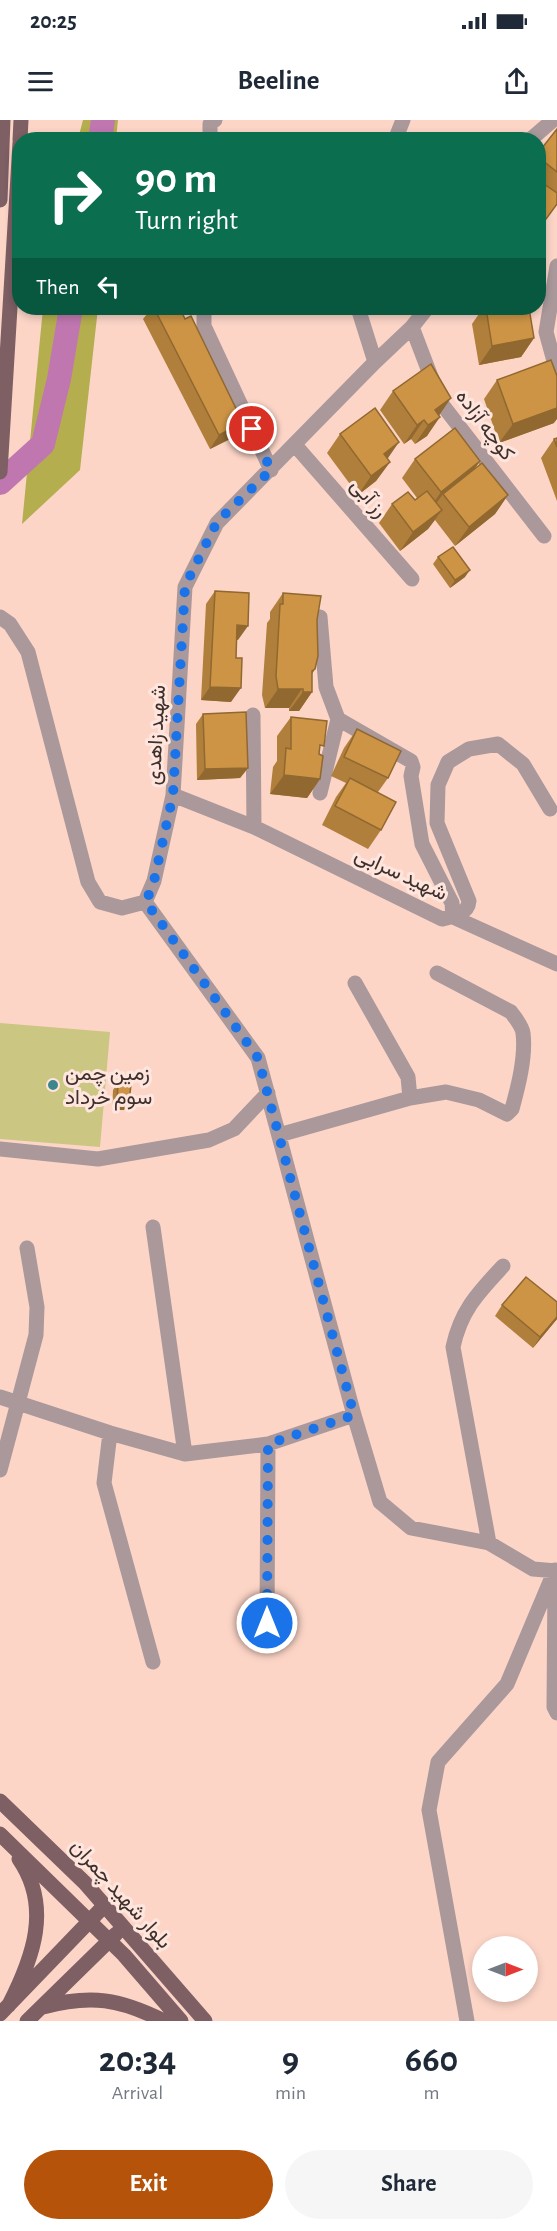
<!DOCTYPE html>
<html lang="en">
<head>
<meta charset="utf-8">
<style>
	:root { --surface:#fff; --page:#f6f6f7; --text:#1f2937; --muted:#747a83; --accent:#b45309 }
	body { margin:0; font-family:"Alegreya Sans",Vazirmatn,sans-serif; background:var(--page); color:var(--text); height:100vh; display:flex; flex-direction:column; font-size:22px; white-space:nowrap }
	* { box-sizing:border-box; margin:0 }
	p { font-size:20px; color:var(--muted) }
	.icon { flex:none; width:33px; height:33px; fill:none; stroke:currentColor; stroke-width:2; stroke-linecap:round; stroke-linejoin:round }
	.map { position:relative; height:1901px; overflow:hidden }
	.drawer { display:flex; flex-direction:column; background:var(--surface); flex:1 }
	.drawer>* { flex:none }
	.hud { position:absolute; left:12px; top:12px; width:534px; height:183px; border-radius:24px; box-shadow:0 3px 9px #0003; background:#0b6e4f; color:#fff; overflow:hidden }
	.needle { width:39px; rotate:90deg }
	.fabs { position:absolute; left:472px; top:1816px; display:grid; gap:12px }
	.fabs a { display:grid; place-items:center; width:66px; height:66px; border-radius:50%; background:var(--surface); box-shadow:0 3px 9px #0003; font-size:30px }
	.pin { position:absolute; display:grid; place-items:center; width:51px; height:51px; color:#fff; margin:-26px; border:3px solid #fff; border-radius:50%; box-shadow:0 2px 6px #0007 }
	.me { position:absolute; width:66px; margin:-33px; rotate:0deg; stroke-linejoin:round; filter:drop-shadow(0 0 4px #0008) }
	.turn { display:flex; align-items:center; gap:21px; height:126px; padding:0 24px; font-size:27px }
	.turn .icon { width:78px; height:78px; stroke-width:2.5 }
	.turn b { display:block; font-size:42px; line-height:51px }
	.then { display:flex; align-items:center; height:57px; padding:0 24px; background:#0003; gap:12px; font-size:22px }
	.eta { display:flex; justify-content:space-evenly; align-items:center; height:102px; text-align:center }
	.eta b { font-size:36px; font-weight:700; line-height:42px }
	.primary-button { display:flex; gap:12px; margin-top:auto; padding:12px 24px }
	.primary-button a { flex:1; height:69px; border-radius:36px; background:var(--accent); color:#fff; font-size:24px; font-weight:700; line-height:69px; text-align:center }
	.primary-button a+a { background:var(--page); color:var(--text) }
	.status { display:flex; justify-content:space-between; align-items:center; height:42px; padding:0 30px; background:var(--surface); direction:ltr }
	.status svg { height:16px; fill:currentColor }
	header { display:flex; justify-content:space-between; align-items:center; height:78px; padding:0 24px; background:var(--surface); font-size:27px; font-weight:700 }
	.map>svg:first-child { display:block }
</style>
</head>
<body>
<div class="status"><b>20:25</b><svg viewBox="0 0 49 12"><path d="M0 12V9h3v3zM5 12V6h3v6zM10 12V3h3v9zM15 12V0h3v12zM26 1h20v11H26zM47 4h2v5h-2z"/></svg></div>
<header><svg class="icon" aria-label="menu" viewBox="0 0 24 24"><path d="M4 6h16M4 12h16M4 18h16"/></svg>Beeline<svg class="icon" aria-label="share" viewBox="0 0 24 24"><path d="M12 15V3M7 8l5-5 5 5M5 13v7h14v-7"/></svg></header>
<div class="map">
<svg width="557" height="1901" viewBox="0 0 557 1901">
	<rect width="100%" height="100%" fill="#fcd5c7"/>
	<path fill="#cbc681" d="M0,903L110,912L100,1027L0,1019Z"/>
	<path fill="#b5ae4f" d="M83,0H118L116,19H78Z
		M43,188H98L80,350L22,404Z"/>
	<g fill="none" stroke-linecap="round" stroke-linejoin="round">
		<path stroke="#c077b0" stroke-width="24" d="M100,20L103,0
			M0,363L43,324L59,259L71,188"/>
		<path stroke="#aa989b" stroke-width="15" d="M210,20V4L215,0
			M395,20L403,0
			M530,20L553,0
			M557,146L546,212L557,252
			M204,188V206L271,350
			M358,188L375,242
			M412,207L441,283L544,416
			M295,325L412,459
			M0,497L10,504L28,532L88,762L100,782L122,788L145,782L154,761L173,675L185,467L217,403L375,242L412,207L427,188
			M320,497L326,567L338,599L411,641L413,647L411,656L422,724L452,783L453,797
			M253,595L254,707
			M320,673L338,599
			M173,675L254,707L442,799C453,797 468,794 469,781L437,703L438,665L448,642L469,629L498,624L523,644L550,689
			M145,782L258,938L354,1295L380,1382L411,1408L489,1423L533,1449L557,1451
			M453,797L557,844
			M355,863L408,957L410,978
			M279,1015L410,978L446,972L479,980L507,994L512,989C518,967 526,937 523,913C522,906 516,899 511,892L437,853
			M0,1029L98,1039L209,1020L234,1009L268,973
			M153,1107L185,1334
			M0,1277L110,1313L185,1334L268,1324L354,1295
			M110,1313L104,1363L153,1542
			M0,1350L36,1215L37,1187L27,1128
			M489,1423L453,1227C461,1190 478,1173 503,1146
			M555,1459L554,1587L557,1593
			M267,1503L268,1324
			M467,1901L429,1690L438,1642L507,1564L555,1450"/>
		<path stroke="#7d5f64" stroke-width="15" d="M20,20L21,0
			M0,80L3,0
			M0,352L20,23
			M0,1681L85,1763L205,1901
			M0,1714L124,1835L181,1901
			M9,1885C33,1838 52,1787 19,1739
			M43,1887C91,1874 120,1879 164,1901
			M0,1894L105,1785
			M27,1901L116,1814"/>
	</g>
	<path fill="#b07f3b" d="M557,9V84L538,110V33Z
		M152,188H180L234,317L210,329L143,199Z
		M483,188H529L534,218L521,237L479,245L472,204Z
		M497,260L554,303L499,323L484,279Z
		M393,271L439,295L427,316L415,324L411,319L404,324L380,290Z
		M340,314L387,339L390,342L376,361L358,375L327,333Z
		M557,318V381L541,338L554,319Z
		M415,339L480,341L475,348L508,375L495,394L455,426L435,400L428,409L400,431L379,403L392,384L415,380L417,378L402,358Z
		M438,437L465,457L450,468L433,444Z
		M215,471L238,520L237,519L231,582L201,580L206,484Z
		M283,473L317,500L315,549L312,554V572L299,591H289V588H265L262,575L267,503L270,499V492Z
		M203,594L248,648L240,658L197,660L196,604Z
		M291,597L319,632L320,659L307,678L270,674L273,647L277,641V616Z
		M357,609L388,658L378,672L381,710L368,729L322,705L336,677L346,663L331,656L344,628Z
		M118,963L124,990H112L113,970Z
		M557,1182V1199L533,1228L495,1196L502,1185Z"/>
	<path fill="#906830" d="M534,218L521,237L479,245L492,226Z
		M451,278L438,297L435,290Z
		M557,288V299L554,303L499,323L513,304Z
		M440,297L427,316L415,324L428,305Z
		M424,300L411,319L404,324L417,305Z
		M243,303L234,317L210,329L219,315Z
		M399,322L386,341L384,334Z
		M480,341L467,360L443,374L435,385L428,391L441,372Z
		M390,342L376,361L358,375L371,356Z
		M508,375L495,394L455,426L469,407Z
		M442,390L428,409L400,431L413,412Z
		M470,450L465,457L450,468L455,460Z
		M237,505L248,506L238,520L228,519Z
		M315,549L289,588H265L278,569Z
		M210,567L241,568L231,582L201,580Z
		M303,572H312L299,591H289Z
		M248,648L240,658L197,660L205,649Z
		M284,655L320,659L307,678L270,674Z
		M117,982L129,983L124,990H112Z
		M557,1197V1199L533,1228L540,1217Z"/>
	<path fill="#cd9445" stroke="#906830" stroke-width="1.5" d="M557,9V52L538,37V33Z
		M538,60L557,73V84L538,110Z
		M154,188H180L185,199L191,196L243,303L219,315Z
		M486,188H529L534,218L492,226Z
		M551,240L557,256V288L513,304L497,260Z
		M431,244L451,278L435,290L440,297L428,305L424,300L417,305L393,271Z
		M375,288L399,322L384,334L390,342L371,356L340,314Z
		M455,308L480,341L441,372L415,339Z
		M557,318V327L554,319Z
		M482,343L508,375L469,407L443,374Z
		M427,371L442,390L413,412L392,384L408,372L415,380Z
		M453,427L470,450L455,460L438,437Z
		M215,471L249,473L248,506L237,505L236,538H242L241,568L210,567Z
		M283,473L321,476L317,500L318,536L315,549L312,551V572H303V569H278L276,556L280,484H283Z
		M246,592L248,648L205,649L203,594Z
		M291,597L327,601L324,626L320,625L319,634L323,636L320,659L284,655L286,628L291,629Z
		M357,609L401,631L388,658L344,637Z
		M350,658L396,682L381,710L335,686Z
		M118,963L131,964L129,983L117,982Z
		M526,1157L557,1182V1197L540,1217L502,1185Z"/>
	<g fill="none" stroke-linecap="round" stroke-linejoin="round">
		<path stroke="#1a73e8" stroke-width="10" stroke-dasharray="0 18" d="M252,309L271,350L217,402L185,466L173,675L154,761L146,782L258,938L354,1295L268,1324L267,1503"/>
	</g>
	<circle fill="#3e868c" stroke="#fee6de" stroke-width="2" cx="53" cy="965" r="6"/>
	<g text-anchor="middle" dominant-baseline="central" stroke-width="6" stroke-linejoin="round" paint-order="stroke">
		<g font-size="21" fill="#3e2f2a" stroke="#fee6de">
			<text transform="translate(485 305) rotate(53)">کوچه آزاده</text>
			<text transform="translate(369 378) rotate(49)">رز آبی</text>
			<text transform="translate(156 615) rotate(-87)">شهید زاهدی</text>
			<text transform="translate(401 754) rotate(25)">شهید سرابی</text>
			<text transform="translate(121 1774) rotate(48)">بلوار شهید چمران</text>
		</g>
		<g font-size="21" fill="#3e2f2a" stroke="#fee6de" text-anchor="start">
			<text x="65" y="953">زمین چمن<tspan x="65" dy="24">سوم خرداد</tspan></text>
		</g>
	</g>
</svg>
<div class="fabs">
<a><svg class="needle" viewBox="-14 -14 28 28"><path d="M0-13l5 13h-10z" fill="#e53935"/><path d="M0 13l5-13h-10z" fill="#747a83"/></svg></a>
</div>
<div class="pin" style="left:252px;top:309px;background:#d93025"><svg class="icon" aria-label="arrive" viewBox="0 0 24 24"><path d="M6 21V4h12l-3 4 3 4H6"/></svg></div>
<svg class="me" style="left:267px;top:1503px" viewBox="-20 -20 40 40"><circle r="17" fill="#1a73e8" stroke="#fff" stroke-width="3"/><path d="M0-11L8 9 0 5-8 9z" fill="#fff"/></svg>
<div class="hud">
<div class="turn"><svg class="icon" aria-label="right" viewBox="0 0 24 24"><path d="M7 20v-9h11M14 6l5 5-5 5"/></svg><div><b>90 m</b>Turn right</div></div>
<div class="then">Then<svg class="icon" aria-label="left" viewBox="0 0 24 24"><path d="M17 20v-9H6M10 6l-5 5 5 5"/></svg></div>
</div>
</div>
<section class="drawer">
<div class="eta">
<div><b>20:34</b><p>Arrival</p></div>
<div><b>9</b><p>min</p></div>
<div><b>660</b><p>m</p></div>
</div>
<div class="primary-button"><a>Exit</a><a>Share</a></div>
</section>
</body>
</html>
